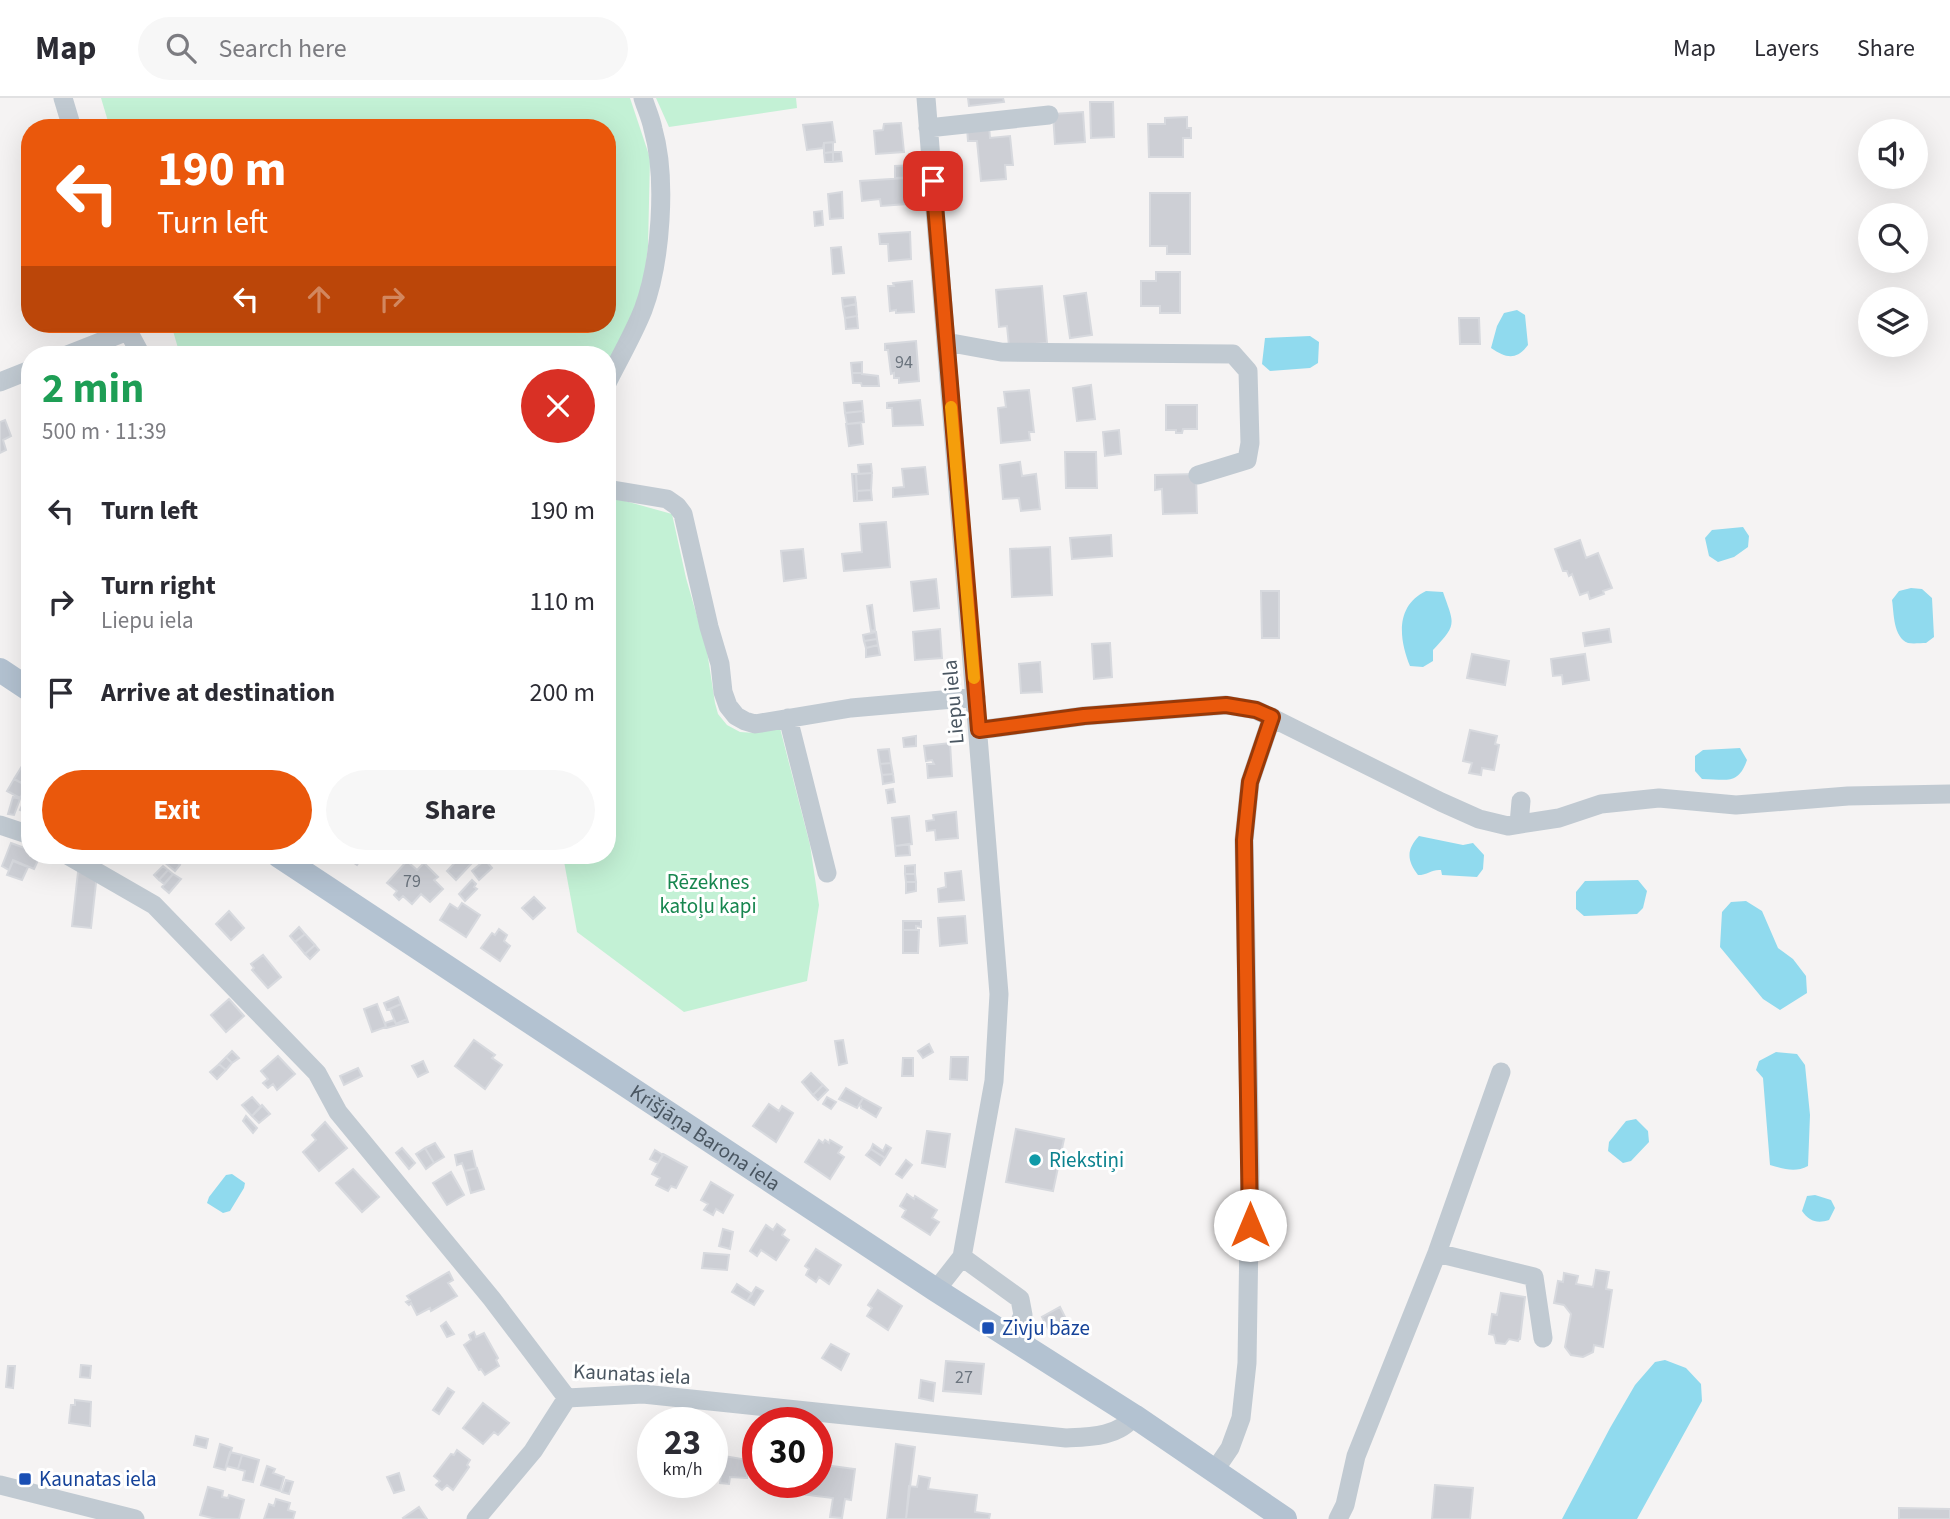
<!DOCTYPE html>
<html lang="en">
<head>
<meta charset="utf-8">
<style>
	:root { --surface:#fff; --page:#f7f7f7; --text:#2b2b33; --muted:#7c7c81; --line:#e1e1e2; --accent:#ea580c }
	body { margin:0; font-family:"Source Sans 3",sans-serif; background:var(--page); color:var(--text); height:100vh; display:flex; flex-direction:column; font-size:26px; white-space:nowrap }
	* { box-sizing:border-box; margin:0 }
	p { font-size:23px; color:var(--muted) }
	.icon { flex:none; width:38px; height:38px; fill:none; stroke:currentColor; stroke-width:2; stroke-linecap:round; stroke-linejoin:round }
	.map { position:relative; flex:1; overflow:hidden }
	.details { position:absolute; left:21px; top:248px; width:595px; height:518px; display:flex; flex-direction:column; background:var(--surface); border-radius:28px; box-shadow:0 7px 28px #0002 }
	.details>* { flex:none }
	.top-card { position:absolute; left:21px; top:21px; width:595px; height:214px; border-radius:28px; box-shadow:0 7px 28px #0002; background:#ea580c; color:#fff; overflow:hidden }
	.controls { position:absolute; left:1858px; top:21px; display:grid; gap:14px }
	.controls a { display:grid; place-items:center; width:70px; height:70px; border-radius:50%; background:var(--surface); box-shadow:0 7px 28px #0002; font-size:35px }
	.speed { position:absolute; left:637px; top:1309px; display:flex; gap:14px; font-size:35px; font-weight:700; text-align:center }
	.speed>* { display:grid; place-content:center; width:91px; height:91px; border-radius:50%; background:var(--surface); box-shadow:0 7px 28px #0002; line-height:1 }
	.speed small { font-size:18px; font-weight:400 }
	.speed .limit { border:10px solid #d22; background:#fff; color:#111 }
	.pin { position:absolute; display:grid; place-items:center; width:60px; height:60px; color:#fff; margin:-30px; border-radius:14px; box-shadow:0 4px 10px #0006 }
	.me { position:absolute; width:77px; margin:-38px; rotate:0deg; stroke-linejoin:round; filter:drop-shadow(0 0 5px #0008) }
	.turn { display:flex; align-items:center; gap:24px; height:147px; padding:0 21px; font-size:32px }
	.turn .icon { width:91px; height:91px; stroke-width:2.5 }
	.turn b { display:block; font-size:49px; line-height:60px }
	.lanes { display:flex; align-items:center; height:66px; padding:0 21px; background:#0003; justify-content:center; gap:35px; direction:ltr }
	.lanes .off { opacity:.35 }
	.round { display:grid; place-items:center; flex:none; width:74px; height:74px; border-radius:37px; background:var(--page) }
	.headline { display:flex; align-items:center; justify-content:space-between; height:119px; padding:0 21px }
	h1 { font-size:42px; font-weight:700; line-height:52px; color:#1e9e55 }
	.cta { display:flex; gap:14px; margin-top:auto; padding:14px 21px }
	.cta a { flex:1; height:80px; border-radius:42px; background:var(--accent); color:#fff; font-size:28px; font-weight:700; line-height:80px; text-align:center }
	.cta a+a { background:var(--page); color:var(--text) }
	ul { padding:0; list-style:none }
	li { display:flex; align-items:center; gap:21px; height:91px; padding:0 21px }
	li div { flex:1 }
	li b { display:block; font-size:26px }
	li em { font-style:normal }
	header { display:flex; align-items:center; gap:42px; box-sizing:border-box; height:98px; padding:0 35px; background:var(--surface); border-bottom:2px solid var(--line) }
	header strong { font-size:33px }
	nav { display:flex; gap:38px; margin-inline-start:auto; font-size:24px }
	.search { width:490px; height:63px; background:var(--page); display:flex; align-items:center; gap:18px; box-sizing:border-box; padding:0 24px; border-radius:38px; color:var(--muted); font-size:26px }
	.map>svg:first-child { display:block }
</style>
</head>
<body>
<header>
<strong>Map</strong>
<div class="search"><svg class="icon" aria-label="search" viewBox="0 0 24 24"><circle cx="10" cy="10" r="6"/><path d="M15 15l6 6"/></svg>Search here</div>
<nav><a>Map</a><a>Layers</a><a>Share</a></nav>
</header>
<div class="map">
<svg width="1950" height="1421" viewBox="0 0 1950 1421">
	<rect width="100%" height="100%" fill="#f5f3f3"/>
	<path fill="#c3f1d5" d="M101,0H630L650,60L648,149L641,204L607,274V257H180L171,226H607V30H110Z
		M656,0H796L797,10L669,29Z
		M607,398L672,416L686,480L707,553L715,605L718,616L727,627L740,634L756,635L780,630L810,747L819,807L807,883L684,914L577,834L563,758H607Z"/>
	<path fill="#90daee" d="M1517,212L1525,217L1528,247C1516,263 1506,260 1491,250L1497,228L1504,215Z
		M1310,238L1319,244L1318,265L1310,270L1270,273L1262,266L1265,240Z
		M1743,429L1749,438L1748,449L1734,459L1718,464L1709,458L1705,440L1712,432Z
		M1911,490L1922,491L1932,500L1934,539L1926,545C1921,545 1913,546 1908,545C1893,539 1894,515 1892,502L1899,493Z
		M1426,493L1443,494C1454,526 1458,526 1433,552V563L1423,569L1410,568C1399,541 1395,508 1426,493Z
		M1740,650L1747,662C1738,688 1726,681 1702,681L1695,673V658L1703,652Z
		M1419,738L1463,747L1473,745L1484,757L1483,771L1477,779L1442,777L1441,772C1432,771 1428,777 1418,777C1407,762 1406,752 1419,738Z
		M1638,782L1647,793L1643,810L1637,816L1584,818L1576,811V794L1585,783Z
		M1746,803L1762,813L1778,850L1793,861L1806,878L1807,895L1780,912L1763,901L1720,849L1722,814L1731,804Z
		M1776,954L1797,956L1805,967L1810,1017L1808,1068C1795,1075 1784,1071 1770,1067L1763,980L1756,972L1759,963Z
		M1636,1021L1648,1033L1649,1044L1631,1063L1623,1065L1608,1053L1609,1044L1626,1023Z
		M232,1076L245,1085L244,1090L230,1113L223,1115L207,1105L209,1099L226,1077Z
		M1815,1097L1831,1102L1835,1110L1829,1122C1817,1126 1809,1123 1802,1113L1807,1098Z
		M1665,1262L1686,1270L1701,1286L1702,1303L1637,1421H1562L1610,1330L1635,1287L1655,1264Z"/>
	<path fill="#cdcfd5" stroke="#d7d9de" stroke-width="2" d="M968,0H1003L1004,4L969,8Z
		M1090,4H1113L1114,39L1091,40Z
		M1083,14L1085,44L1055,46L1053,16Z
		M1187,19V30H1191V40H1183V59H1149L1148,26H1165V20Z
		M832,24L835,44L824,45L823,50L807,52L803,27Z
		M901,25L904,54L876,56L874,33L883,32L884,26Z
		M989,28L990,40L1010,38L1013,67H1005L1006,81L981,83L977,43H968L967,30Z
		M833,44V54L824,55V45Z
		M833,54H841L842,63L833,64Z
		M833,54V64H825L824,55Z
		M915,67L916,79L895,80V68Z
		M906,80L907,106L881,108L880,101L862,103L860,83Z
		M842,94L843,120L830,121L828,96Z
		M1150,95H1190V156H1167V148H1150Z
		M822,113L823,127L815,128L814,114Z
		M910,134L911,161L889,163L888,146H880L879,136Z
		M841,149L844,175L833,176L831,150Z
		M1156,174H1180V215H1160V208H1141V183H1156Z
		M912,183L914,214L896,215V212L890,213L888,188H894L893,185Z
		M1042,188L1047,245L1009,248L1007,228L999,229L996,192Z
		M1086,195L1092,237L1070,240L1064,198Z
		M855,199L856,206L843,209L842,200Z
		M856,206L857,218L845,220L843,209Z
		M857,218L858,230L846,231L845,220Z
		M1459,220H1479L1480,246H1460Z
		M916,243L919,283L899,285V280H894V275L891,276L888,252H885V246Z
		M862,264V275H852L851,265Z
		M852,275H862V276L878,278L879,288H862L861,285H853Z
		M1091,287L1095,321L1077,323L1073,290Z
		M1029,292L1034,334H1029L1030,342L1001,345L998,310L1006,309L1004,294Z
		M920,302L923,327L893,328L892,310H887V305Z
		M862,303L863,313L845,315L844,305Z
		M1166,307H1197V331H1183L1182,335H1176V332H1166Z
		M863,313L864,324L847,326L845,315Z
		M5,322L11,338L3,342L6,352L0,355V324Z
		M861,325L863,346L849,348L846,326Z
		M1119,332L1121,356L1105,358L1103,334Z
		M1065,354H1096L1097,390H1066Z
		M1020,364L1022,378L1036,376L1040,411L1021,413L1019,400L1003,401L1000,367Z
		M871,366L872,375L859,376L858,367Z
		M925,369L928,396L893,399V390L904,389L902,371Z
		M872,375L871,392L857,393L856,376Z
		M852,376H856L857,403H854Z
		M1196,376L1197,415L1163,416L1162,391L1155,392V377Z
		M871,392L872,402L857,403V393Z
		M886,424L890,469L844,473L842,456L862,454L860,426Z
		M1111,437L1112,458L1072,461L1070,440Z
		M1580,442L1586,460L1598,455L1612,490L1603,493L1604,496L1590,501L1588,494L1580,497L1572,476L1569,478L1567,473H1563L1555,451Z
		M1050,449L1052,497L1012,499L1010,451Z
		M803,451L806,480L784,483L781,453Z
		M936,481L939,510L914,513L911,484Z
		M1261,493H1279V540H1262Z
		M872,507L875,532L871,533L867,508Z
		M940,531L942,560L915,562L913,534Z
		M1609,531L1611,544L1585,548L1583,535Z
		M876,534L877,541L864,543L863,537Z
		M877,541L878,547L866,550L864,543Z
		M1110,545L1112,579L1094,581L1092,546Z
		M878,547L880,557L866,559V550Z
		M1472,556L1509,563L1505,587L1467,580Z
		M1585,556L1589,582L1563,586L1562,577L1553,578L1551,561Z
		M1040,564L1042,594L1021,595L1019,566Z
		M1470,632L1497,638L1495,646L1499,647L1494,672L1482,670L1481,677L1469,675L1472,665L1463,663Z
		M916,638V648L904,649L903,640Z
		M950,645L952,678L928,680L927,666H934L932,662L926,663L924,648Z
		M889,651L891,665L880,666L878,652Z
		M891,665L893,676L882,677L880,666Z
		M22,668L29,672L21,685L14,681Z
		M893,676L894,684L883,686L882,677Z
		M14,681L27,688L20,700L7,693Z
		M893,691L895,704L888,705L886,692Z
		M28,694H30V716L20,712Z
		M13,699L20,701L14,717L8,716Z
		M956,714L958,740L936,742L935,732L927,733L926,723L934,722L933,717Z
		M909,718L912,746L895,748L892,720Z
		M11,745L30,752V758H40L34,771L13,762L9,772L2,768Z
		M909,746L910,757L896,758L895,748Z
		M343,758H363L357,767Z
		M461,758L471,766L456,782L447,773Z
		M166,759L169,762L170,759L180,767L175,773L163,763Z
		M485,762L492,770L479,782L472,773Z
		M13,763L28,769L22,782L7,777Z
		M407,763L417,772L424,765L438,779L434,782L443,791L430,804L421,796L412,806L403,798L399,802L394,797L397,793L387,785Z
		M915,767V776H905V768Z
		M163,768L168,772L159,782L154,777Z
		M168,772L173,776L164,786L159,782Z
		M961,773L964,802L939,804L938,791L946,789L945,775Z
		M78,774L97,776L91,830L72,828Z
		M173,776L181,781L169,795L162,789Z
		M905,776H915L916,784H906Z
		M472,782L476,786L474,789L477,791L465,803L459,796Z
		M906,784H916V793L906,795Z
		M534,799L545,810L533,821L522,810Z
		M462,805L480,817L466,839L440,822L450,806L458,811Z
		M229,813L244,830L231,842L216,826Z
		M965,818L967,845L940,848L938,820Z
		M903,823H921V829L916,828V832H903Z
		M299,829L305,836L295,844L290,838Z
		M499,831L507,837L504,843L510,848L500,863L481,850L492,835L495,837Z
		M903,832H919L918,855H903Z
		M305,836L315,847L305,856L295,844Z
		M315,847L319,852L310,861L305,856Z
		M263,857L281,879L268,890L252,872L254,870L251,866Z
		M398,899L401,906L387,912L384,905Z
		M229,901L244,918L226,934L211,917Z
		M377,906L386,929L372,934L364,911Z
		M401,906L407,921L396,926L390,911Z
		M407,921L408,924L387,930L386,929L385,925L394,922L396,926Z
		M474,942L495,957L492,960L502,967L485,991L455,968Z
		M843,942L847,965L839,967L835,943Z
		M929,946L933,954L923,960L918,953Z
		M232,953L239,960L232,965L226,959Z
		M278,958L295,976L277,992L273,986L268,990L263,985L268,981L261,973Z
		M226,959L232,965L226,972L219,966Z
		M951,959H968L967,982L950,981Z
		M903,960H913V978H902Z
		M423,963L428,974L418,979L412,968Z
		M219,966L226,972L217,981L210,974Z
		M358,970L362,978L344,987L340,978Z
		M811,975L823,987L813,997L802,984Z
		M823,987L828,992L818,1002L813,997Z
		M846,990L863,1000L857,1010L839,1001Z
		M252,999L261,1009L252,1018L242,1007Z
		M827,999L836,1004L831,1011L823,1006Z
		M863,1000L881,1010L876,1019L861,1010V1008L859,1007Z
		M769,1006L779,1013L782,1008L793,1015L776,1044L753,1028Z
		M262,1007L270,1016L259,1025L252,1018Z
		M246,1018L257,1030L253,1035L243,1023Z
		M325,1024L347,1050L319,1073L303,1054L316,1042L312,1037Z
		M1016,1031L1064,1041L1053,1093L1006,1084Z
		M927,1033L950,1036L945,1069L922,1065Z
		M819,1042L823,1045L825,1042L829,1045L830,1042L842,1049L838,1055L844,1059L830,1081L805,1064Z
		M435,1045L444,1059L434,1065L425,1050Z
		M873,1046L883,1053L886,1047L891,1050L885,1060L871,1051Z
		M402,1050L415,1065L409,1071L396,1055Z
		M425,1050L434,1065L426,1071L416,1056Z
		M871,1051L885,1060L880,1067L866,1057Z
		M655,1052L663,1057L658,1065L650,1061Z
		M472,1053L476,1070L465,1073L462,1065L457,1067L455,1057Z
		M663,1056L687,1069L676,1090L671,1088L668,1093L656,1087L660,1080L652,1076Z
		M906,1062L912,1067L902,1080L896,1076Z
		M477,1070L484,1091L471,1095L465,1073Z
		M353,1071L379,1099L362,1114L336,1085Z
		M451,1074L464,1097L447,1107L433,1085Z
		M711,1084L733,1097L723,1115L716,1111L713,1117L704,1112L708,1106L701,1102Z
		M907,1096L914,1101L915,1098L937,1112L932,1120L939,1124L930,1137L902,1119L906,1112L900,1108Z
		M777,1126L785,1132L782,1137L789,1142L776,1162L761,1152L757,1158L750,1153L766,1127L773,1132Z
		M723,1131L733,1134L730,1151L719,1148Z
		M816,1151L841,1167L829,1186L819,1179L816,1184L806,1177L809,1171L805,1168Z
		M704,1155L729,1157L727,1172L702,1170Z
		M1596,1172L1609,1174L1606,1191L1612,1192L1603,1249L1594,1247L1593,1254L1583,1259L1571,1257L1565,1249L1571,1216L1564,1207L1554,1205L1558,1183L1563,1184L1564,1175L1578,1178L1576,1186L1593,1189Z
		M449,1174L453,1182L448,1185L457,1198L431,1213L430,1210L417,1217L411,1205L409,1207L406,1204L410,1202L407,1198Z
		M737,1186L752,1196L747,1203L732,1194Z
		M756,1189L763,1193L754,1207L747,1203Z
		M878,1192L902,1208L888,1232L867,1218L872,1210L868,1207Z
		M1501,1195L1525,1199L1520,1241H1519L1518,1243L1509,1241L1505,1246L1496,1245L1494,1237L1489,1236L1492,1216L1497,1217Z
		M1060,1209L1069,1227L1052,1237L1042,1219Z
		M446,1224L454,1236L447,1239L441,1228Z
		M474,1234L476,1239L484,1235L498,1260L496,1262L499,1268L485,1277L481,1271L479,1272L464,1247L471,1242L469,1237Z
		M831,1246L849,1256L841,1272L822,1260Z
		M946,1263L984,1266L981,1296L943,1293Z
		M81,1267L91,1268L90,1280L80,1279Z
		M8,1268H15L13,1290L6,1289Z
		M921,1282L935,1285L933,1303L919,1300Z
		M448,1290L454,1294L439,1316L433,1312Z
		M75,1302L91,1304L90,1328L69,1325L71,1307H75Z
		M483,1305L509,1325L498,1337L494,1334L483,1346L463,1330Z
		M196,1338L208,1341L206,1350L194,1347Z
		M220,1346L232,1350L225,1372L214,1369Z
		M896,1346L915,1349L906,1421H887Z
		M712,1350L719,1351L718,1357L748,1362L747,1380L730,1379L729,1386L720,1385L721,1378L712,1377Z
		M457,1352L470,1362L467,1367L469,1369L453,1392L447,1387L442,1392L436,1387L440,1383L434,1378L451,1356L454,1357Z
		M230,1354L242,1357L238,1371L226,1368Z
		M242,1357L259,1362L253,1384L243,1382L245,1373L238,1371Z
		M817,1366L855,1371L851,1402L845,1401L842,1420L830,1419L833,1400L799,1396L801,1384H817Z
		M267,1368L275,1371L273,1375L284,1379L280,1393L261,1387Z
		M399,1375L404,1392L394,1395L387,1379Z
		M919,1378L930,1380L928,1391L977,1397L975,1414L990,1416L989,1421H906L909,1388L917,1389Z
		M286,1382L293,1384L289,1396L282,1394Z
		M1435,1387L1473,1390L1470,1421H1432Z
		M208,1389L223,1393L222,1399L228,1400L229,1397L244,1402L239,1421H216L200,1417Z
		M276,1401L290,1405L288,1412L295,1414L293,1421H264L269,1406L274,1408Z
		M419,1409L427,1421H404L403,1420Z
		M1899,1410L1950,1411V1421H1899Z"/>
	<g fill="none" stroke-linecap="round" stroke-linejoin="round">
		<path stroke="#c1cad2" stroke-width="19" d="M63,0L72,30
			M926,0L999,896L994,983L962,1159L936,1192
			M928,30L1049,17
			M128,233L141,257
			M946,244L1001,254L1233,256L1248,273L1250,345L1247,362L1198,377
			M67,257L128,233L127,226
			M0,284L30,272
			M607,285C619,261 633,237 643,212C661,164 667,80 653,31C651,20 646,10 643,0
			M607,391L667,401L677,408L683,416L709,529L720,566L723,594L728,608L736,618L745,623L755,626L851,610L976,599
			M788,620L827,775
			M979,632L1084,618L1226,607L1256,612L1441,704L1479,721L1508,728L1559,720L1601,706L1659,700L1736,707L1848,698L1950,696
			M1519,726L1521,703
			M0,727L30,737
			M69,758L154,807L317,975L338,1014L492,1201L567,1300L643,1296L1066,1340C1089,1339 1119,1339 1134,1318
			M1437,1155L1534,1179L1543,1240
			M962,1159L1020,1201L1023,1217L1012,1240
			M1215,1372L1230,1350L1241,1320L1247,1265L1250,1074L1244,742L1250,684L1272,619
			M0,1387L135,1421
			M476,1421L533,1353L567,1300
			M1338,1421L1345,1407L1356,1358L1437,1155L1501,974"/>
		<g stroke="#b3c2d1" stroke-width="24">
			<path d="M0,572L30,592"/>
			<path id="s1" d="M279,758L936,1192L1134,1318L1285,1421"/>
		</g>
	</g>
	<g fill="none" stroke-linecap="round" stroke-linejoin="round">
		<defs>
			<path id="route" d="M933,83L979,632L1084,618L1226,607L1256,612L1272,619L1250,684L1244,742L1250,1127"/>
		</defs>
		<use href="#route" stroke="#983908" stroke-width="18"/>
		<use href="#route" stroke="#ea580c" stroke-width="12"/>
		<path stroke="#f59e0b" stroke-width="12" d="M951,309L974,580"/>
	</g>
	<circle fill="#0f9aa8" stroke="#fff" stroke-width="2.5" cx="1035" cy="1062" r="7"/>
	<g fill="#1a4fb4" stroke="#fff" stroke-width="2.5">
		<rect x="981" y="1223" width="14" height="14" rx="3.5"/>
		<rect x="18" y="1374" width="14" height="14" rx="3.5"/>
	</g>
	<g text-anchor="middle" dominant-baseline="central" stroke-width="6" stroke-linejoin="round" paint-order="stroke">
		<g font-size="18" fill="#6b747e">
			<text x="904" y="264">94</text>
			<text x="412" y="783">79</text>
			<text x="964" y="1279">27</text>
		</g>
		<g font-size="21" fill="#4a5661" stroke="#fff">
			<text transform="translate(953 604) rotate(-95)">Liepu iela</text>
			<text stroke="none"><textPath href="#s1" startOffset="511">Krišjāņa Barona iela</textPath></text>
			<text transform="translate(632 1276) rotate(3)">Kaunatas iela</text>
		</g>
		<g font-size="21" fill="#17864f" stroke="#fff">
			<text x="708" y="784">Rēzeknes<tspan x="708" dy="24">katoļu kapi</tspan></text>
		</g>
		<g font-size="21" fill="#0d838f" stroke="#fff" text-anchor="start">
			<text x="1049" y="1062">Riekstiņi</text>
		</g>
		<g font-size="21" fill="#164399" stroke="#fff" text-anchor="start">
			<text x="1002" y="1230">Zivju bāze</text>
			<text x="39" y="1381">Kaunatas iela</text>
		</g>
	</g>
</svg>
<div class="controls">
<a><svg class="icon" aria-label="sound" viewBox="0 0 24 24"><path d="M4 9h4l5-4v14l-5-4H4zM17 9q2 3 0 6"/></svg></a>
<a><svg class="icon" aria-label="search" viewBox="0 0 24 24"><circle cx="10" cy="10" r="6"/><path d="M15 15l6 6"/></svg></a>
<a><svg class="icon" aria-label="layers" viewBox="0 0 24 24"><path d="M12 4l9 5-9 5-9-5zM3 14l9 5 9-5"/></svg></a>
</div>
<div class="speed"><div>23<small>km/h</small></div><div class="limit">30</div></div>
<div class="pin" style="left:933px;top:83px;background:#d93025"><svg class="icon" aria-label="arrive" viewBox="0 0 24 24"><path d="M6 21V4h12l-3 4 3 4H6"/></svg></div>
<svg class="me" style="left:1250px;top:1127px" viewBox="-20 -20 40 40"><circle r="19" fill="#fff"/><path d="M0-13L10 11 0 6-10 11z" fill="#ea580c"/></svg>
<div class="top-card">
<div class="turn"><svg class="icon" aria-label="left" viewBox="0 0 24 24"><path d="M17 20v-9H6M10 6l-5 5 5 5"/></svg><div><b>190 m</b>Turn left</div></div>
<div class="lanes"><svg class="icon" aria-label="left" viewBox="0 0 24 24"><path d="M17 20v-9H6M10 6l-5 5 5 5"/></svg><svg class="icon off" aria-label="ahead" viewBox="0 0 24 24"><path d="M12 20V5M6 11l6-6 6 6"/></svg><svg class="icon off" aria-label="right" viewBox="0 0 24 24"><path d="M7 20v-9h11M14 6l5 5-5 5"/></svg></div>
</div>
<section class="details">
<div class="headline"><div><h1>2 min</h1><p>500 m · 11:39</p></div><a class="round" style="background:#d93025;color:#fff"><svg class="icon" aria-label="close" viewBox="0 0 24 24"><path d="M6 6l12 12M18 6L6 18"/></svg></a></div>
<ul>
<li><svg class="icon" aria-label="left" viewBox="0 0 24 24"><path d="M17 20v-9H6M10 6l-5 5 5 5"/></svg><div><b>Turn left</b></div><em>190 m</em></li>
<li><svg class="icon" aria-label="right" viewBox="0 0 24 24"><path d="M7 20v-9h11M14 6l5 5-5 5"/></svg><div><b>Turn right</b><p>Liepu iela</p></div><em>110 m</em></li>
<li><svg class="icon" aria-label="arrive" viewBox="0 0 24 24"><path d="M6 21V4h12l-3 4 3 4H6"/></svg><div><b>Arrive at destination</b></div><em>200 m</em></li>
</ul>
<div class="cta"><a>Exit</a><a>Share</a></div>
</section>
</div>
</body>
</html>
